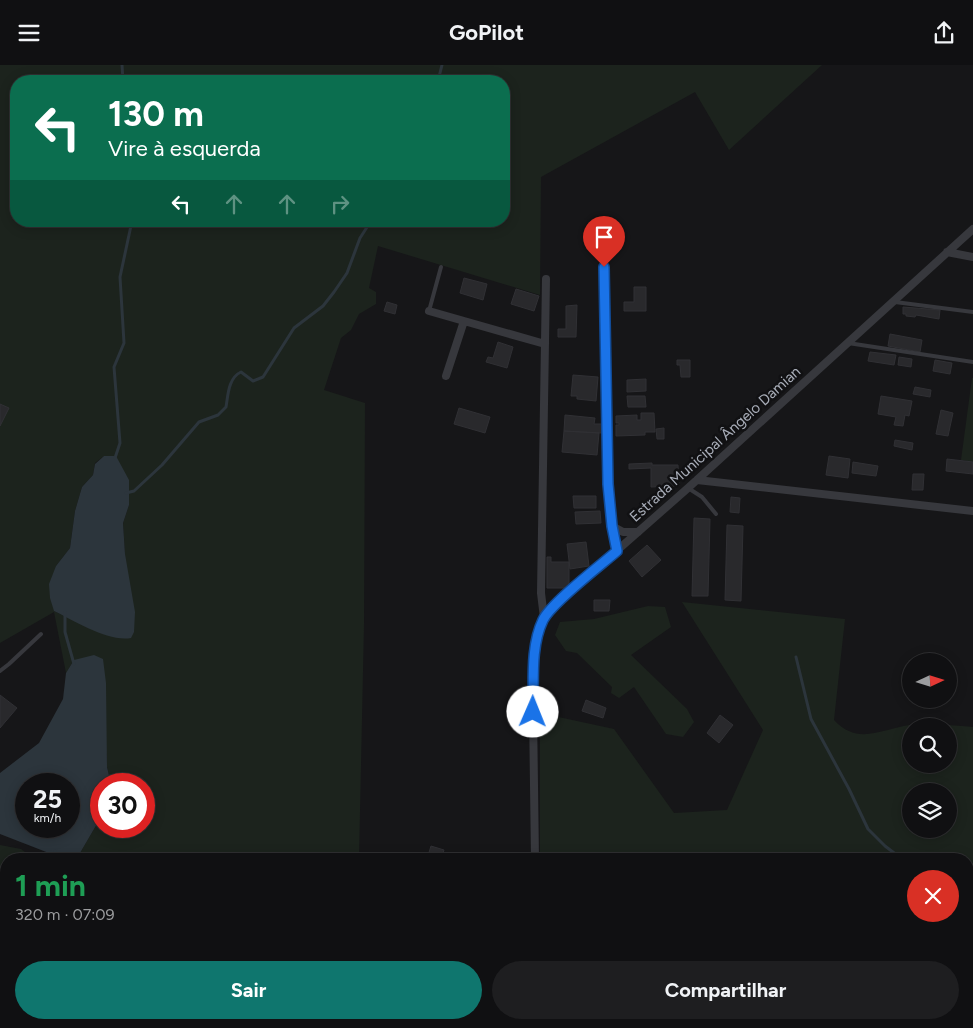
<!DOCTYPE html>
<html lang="pt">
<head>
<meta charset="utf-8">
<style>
	:root { --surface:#101012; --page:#1e1e20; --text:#f1f3f6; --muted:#9c9d9f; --line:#303032; --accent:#0f766e }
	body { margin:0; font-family:Figtree,sans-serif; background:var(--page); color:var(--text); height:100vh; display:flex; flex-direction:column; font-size:19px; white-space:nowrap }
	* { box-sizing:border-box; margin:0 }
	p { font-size:16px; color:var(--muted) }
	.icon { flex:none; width:28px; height:28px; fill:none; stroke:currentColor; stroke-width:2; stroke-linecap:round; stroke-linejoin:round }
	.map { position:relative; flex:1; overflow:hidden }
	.drawer { position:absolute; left:0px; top:788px; width:974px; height:176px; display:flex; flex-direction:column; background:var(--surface); border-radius:20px 20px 0 0; box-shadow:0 2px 12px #0003,0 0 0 1px var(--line) }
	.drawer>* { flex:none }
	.hud { position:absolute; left:10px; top:10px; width:500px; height:152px; border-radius:20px; box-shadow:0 2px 12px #0003,0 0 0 1px var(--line); background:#0b6e4f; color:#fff; overflow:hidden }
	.needle { width:32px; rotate:86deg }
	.controls { position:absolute; left:902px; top:588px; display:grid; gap:10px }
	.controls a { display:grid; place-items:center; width:55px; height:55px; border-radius:50%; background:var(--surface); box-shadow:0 2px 12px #0003,0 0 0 1px var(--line); font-size:25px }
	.speed { position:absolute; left:15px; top:708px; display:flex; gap:10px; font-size:25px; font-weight:700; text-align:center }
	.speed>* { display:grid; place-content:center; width:65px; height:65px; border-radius:50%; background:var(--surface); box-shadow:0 2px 12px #0003,0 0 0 1px var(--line); line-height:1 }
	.speed small { font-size:12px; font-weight:400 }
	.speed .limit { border:8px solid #d22; background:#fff; color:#111 }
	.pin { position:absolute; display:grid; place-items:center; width:42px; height:42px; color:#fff; margin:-51px -21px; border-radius:50% 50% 50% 0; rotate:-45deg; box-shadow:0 0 5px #0007 }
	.pin .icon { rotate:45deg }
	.me { position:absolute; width:55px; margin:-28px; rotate:1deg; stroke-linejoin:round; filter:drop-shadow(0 0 4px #0008) }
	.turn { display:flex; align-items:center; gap:18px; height:105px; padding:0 15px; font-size:22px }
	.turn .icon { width:65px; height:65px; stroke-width:2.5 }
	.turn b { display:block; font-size:35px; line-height:42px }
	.lanes { display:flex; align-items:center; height:48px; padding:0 15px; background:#0003; justify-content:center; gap:25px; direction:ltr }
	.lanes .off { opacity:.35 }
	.round { display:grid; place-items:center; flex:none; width:52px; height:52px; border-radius:26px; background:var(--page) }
	.headline { display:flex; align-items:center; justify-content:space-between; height:85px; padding:0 15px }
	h1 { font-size:30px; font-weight:700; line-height:38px; color:#1e9e55 }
	.button { display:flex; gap:10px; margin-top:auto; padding:10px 15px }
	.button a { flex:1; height:58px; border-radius:30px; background:var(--accent); color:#fff; font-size:20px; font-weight:700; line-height:58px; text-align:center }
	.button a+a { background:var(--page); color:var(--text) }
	header { display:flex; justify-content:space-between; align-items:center; height:65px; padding:0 15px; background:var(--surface); font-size:22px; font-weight:700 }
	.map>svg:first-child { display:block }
</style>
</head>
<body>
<header><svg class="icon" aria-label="menu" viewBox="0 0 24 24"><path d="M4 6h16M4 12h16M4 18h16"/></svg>GoPilot<svg class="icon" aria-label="share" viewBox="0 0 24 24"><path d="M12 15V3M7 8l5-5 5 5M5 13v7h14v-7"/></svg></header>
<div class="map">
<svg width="973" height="963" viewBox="0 0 973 963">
	<rect width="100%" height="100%" fill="#161618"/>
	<path fill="#1c231d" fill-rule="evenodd" d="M0,0H822L729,85L695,27L541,112L540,230L378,181L369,223L376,227V239L359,249L351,265L341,273L324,325L365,338L364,560L359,794H43L54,790L80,788L101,752V761H144V719H111L107,702V690L74,595L66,608L54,547L0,578ZM16,16H504V156H16ZM104,391L128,428L129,440L123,458L125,489L94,565L54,546L56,501L70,483L75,446L82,422L93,410L95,398Z
		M972,313H973V397L961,395Z
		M682,537L845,554L834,655C858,681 881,664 910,660C931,658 952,660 973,662V963H677V958H968V794H540V648L614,664L674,748L727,745L763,665ZM911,661H949V699H911ZM911,726H949V764H911Z
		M648,541L665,542L671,562L631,590L687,644L694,657L683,672L666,669L634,622L619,633L611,628L612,622L577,588L566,586L555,570L560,557L594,554Z
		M0,780L21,784L34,794H6V958H163L162,963H0Z"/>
	<path fill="#2c353c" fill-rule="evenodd" d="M104,391H116L129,415V440L123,458L125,489L135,547L134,567L131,573C108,577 75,556 54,546L50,533L49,519L56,501L70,483L75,446L82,422L93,410L95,399Z
		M94,590L103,594L106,618L107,702L111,719H101V752L80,788L54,790L0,769V708L39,678L63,634L66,608L74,595ZM26,719H69V761H26Z"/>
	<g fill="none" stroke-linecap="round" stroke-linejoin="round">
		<path stroke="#2c353c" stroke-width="3" d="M122,0L123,16
			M438,16L442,0
			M115,393L120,378L114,302L124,278L120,212L132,156
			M126,428L134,426L162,400L199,357L218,350L226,342C228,331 228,313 241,307L253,316L263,312L294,263L323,241L334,227L347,208L360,173L371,156
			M65,547V567L74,599
			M796,592L811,654L849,724L868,764L885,781L902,794
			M52,794L55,786
			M0,901L6,855
			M968,936L973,940"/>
	</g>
	<path fill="#29292c" stroke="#303034" d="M464,213L487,219L483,235L460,228Z
		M634,222H646V246H624V237H634Z
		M516,224L539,231L534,246L511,239Z
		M387,237L397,240L395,249L384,246Z
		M577,240L576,272H558V264H566V241Z
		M903,242L940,245L939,254L916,250L915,252L906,251V249H903Z
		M890,269L922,275L920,287L888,281Z
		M498,277L513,282L507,303L486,297L488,292L493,293Z
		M870,287L896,290L894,300L868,296Z
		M899,292L912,294L911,302L898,300Z
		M677,295H690V312H681L680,300H677Z
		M935,295L952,298L950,309L933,306Z
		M573,310L598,312L596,336L577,334V331H571Z
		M646,314V326L627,327V315Z
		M915,322L931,325L930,332L913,329Z
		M627,331H645L646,342H628Z
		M881,331L912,336L909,351L905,350L903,361L894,360L896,352L878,349Z
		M0,339L9,343L0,361Z
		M459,343L490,352L485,368L454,359Z
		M941,345L953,348L948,371L936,369Z
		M641,348H654L655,367H645V370L616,371V360H619V358H616V351L637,350V355H641Z
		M565,350L595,353L594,359H602V368L564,366Z
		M664,363V374H657L656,364Z
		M564,366L599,368L597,390L562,387Z
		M895,375L913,378L912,385L894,381Z
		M829,391L850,394L848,413L826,410Z
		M947,394L973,397V409L946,406Z
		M853,397L878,401L876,411L852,408Z
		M652,398V400H678L679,421L651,422V403L629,404V399Z
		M913,409H924L923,425H912Z
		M573,431H596V443H574Z
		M731,432L740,433L739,448L730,447Z
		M600,446L601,458L576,459L575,447Z
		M694,453L710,454L708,531H692Z
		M727,460L743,461L741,536L725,535Z
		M586,477L589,501L570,504L567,479Z
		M647,480L661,495L642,512L629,496Z
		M547,492H551V497H569V523H547Z
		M594,535H610L609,546H594Z
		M0,630L17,643L0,663Z
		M586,635L606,643L603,653L582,646Z
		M720,650L733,660L719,678L707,668Z
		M431,781L444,785L441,794H427Z"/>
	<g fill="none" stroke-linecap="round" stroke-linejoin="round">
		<path stroke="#37383d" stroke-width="4" d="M895,237L973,247
			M429,246L441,202
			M848,278L973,297
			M688,423L702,432L716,449
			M0,606L9,599L41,569
			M662,958V963"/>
		<path stroke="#37383d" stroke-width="8" d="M947,187L973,192
			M604,201L608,419L612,461L617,486
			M429,246L545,279
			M446,311L464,256
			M697,415L973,446
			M612,461L623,467H638
			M544,553L541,528L546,214
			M535,794L533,647L535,590L538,569L544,553L555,540L688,423L973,164
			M538,958V963"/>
	</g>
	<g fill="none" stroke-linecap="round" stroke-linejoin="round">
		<defs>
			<path id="route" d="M533,647C534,617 530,582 543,555C551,538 601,500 617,486L612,461L608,419L604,202"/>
		</defs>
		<use href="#route" stroke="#114b97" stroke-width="12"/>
		<use href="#route" stroke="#1a73e8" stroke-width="9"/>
	</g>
	<g text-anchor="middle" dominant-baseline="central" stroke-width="5" stroke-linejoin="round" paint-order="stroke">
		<g font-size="15" fill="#a8adb8" stroke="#111113">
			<text transform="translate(715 379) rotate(-42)">Estrada Municipal Ângelo Damian</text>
		</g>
	</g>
</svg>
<div class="controls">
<a><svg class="needle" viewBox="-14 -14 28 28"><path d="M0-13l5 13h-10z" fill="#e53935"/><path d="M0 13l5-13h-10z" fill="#9c9d9f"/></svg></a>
<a><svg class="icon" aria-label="search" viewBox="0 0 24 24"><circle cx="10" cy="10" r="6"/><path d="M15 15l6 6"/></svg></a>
<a><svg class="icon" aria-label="layers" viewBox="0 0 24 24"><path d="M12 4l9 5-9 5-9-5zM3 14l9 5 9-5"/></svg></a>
</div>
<div class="speed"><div>25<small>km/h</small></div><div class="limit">30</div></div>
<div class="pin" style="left:604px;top:202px;background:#d93025"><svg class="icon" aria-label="arrive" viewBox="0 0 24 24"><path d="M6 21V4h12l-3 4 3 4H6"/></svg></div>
<svg class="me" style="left:533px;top:647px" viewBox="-20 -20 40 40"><circle r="19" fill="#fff"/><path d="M0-13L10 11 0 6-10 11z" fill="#1a73e8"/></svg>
<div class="hud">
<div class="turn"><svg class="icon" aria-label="left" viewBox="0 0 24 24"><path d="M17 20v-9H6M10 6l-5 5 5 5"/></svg><div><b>130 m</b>Vire à esquerda</div></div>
<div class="lanes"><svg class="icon" aria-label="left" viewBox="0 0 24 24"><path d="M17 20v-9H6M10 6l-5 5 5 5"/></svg><svg class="icon off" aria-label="ahead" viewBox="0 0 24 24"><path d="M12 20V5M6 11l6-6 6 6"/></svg><svg class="icon off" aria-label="ahead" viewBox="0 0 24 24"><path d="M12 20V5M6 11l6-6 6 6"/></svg><svg class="icon off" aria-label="right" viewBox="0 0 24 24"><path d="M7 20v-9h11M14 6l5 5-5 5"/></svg></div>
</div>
<section class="drawer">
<div class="headline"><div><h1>1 min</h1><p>320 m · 07:09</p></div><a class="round" style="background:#d93025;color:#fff"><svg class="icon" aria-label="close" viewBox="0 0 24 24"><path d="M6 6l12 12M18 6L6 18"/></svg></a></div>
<div class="button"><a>Sair</a><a>Compartilhar</a></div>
</section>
</div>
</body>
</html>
